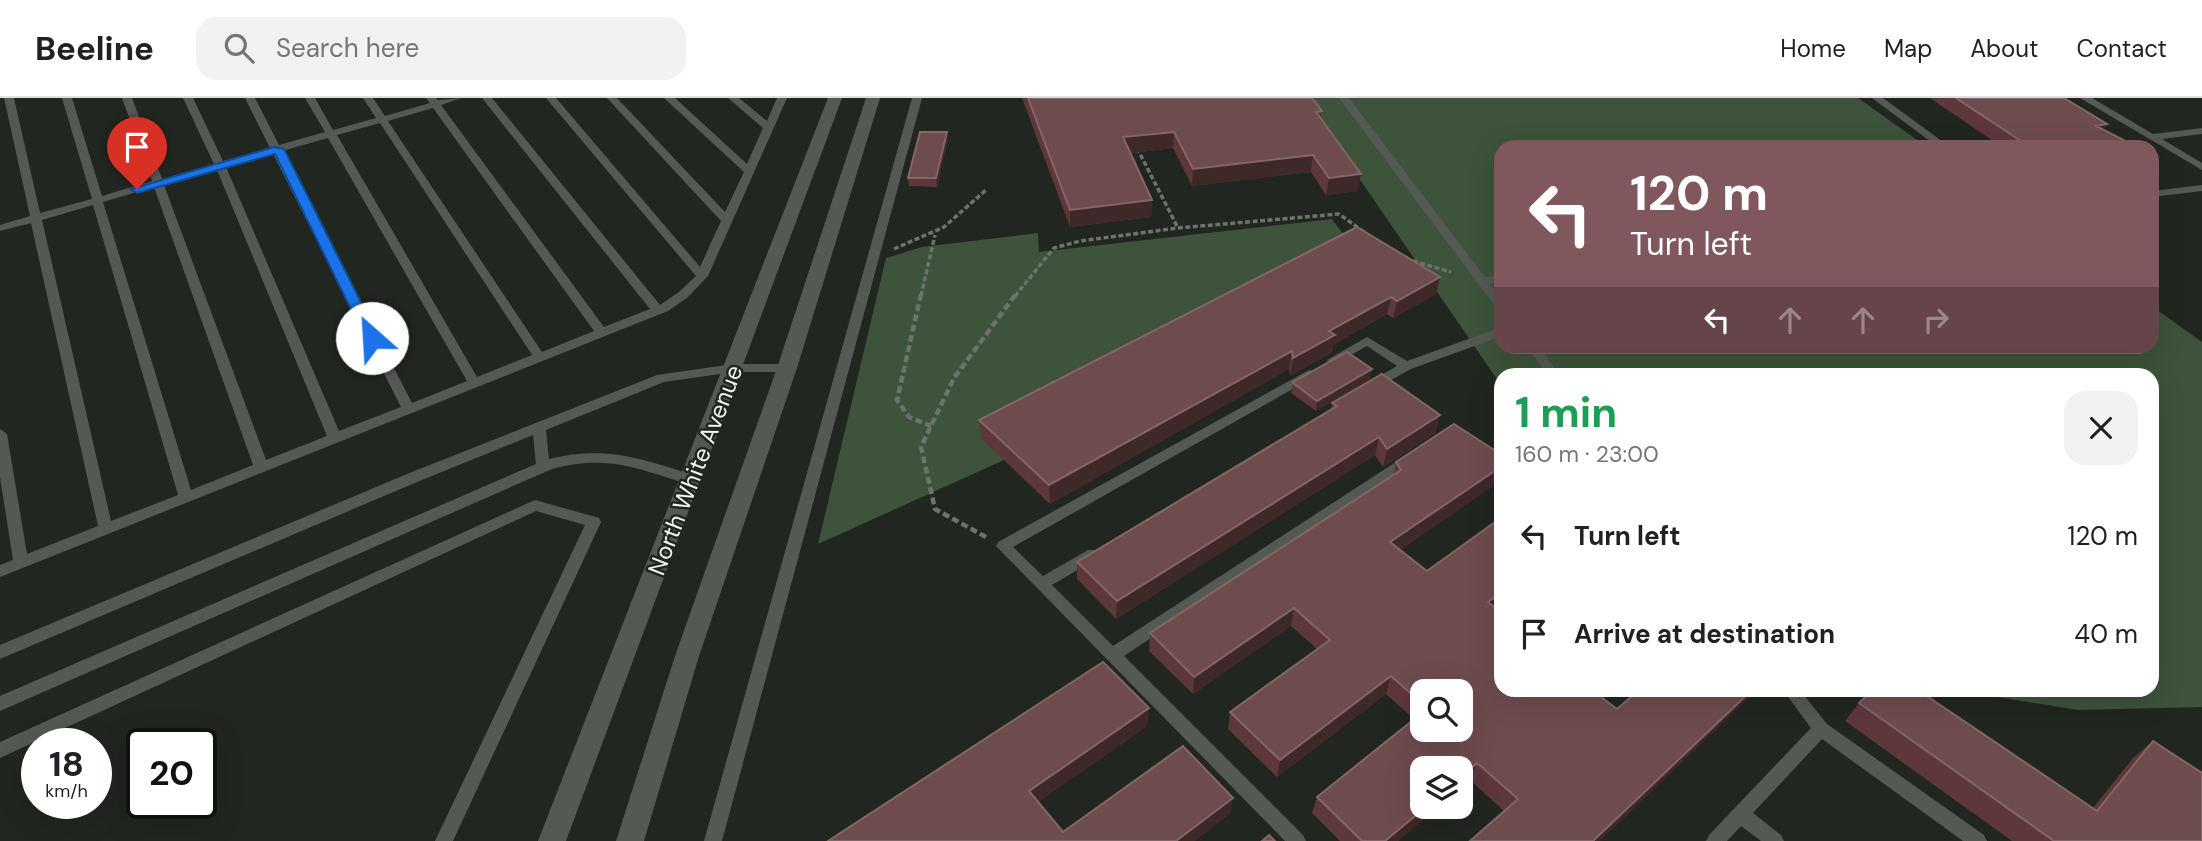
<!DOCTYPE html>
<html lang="en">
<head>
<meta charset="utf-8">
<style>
	:root { --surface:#fff; --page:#f2f2f2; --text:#202124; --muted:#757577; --line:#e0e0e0 }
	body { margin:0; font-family:"DM Sans",sans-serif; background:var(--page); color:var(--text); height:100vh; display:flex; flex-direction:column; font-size:26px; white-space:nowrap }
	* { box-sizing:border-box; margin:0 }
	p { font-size:23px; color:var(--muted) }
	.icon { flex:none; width:38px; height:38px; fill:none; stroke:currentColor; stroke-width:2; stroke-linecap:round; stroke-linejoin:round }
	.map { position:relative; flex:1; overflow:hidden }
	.side { position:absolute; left:1494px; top:270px; width:665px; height:329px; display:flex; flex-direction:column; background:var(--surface); border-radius:21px; box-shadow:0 7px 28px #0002 }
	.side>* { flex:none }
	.guide { position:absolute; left:1494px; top:42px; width:665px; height:214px; border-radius:21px; box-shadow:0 7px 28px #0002; background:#7f575c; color:#fff; overflow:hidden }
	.controls { position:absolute; left:1410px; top:581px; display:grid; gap:14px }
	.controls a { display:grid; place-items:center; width:63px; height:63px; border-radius:14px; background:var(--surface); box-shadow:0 7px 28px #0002; font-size:35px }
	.speed { position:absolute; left:21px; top:630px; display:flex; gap:14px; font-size:35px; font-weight:700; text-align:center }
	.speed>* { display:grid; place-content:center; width:91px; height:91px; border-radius:50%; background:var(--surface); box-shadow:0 7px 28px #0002; line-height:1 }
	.speed small { font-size:18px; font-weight:400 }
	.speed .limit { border:4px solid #111; border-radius:10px; background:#fff; color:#111 }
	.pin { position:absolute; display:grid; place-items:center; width:60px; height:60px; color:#fff; margin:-72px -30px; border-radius:50% 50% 50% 0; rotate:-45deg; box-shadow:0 0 7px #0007 }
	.pin .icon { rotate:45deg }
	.me { position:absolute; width:77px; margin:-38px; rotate:334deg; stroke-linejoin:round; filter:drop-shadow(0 0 5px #0008) }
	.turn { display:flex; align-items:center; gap:24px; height:147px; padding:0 21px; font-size:32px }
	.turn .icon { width:91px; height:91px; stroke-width:2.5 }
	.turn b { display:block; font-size:49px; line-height:60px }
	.lanes { display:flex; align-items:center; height:66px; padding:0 21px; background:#0003; justify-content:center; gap:35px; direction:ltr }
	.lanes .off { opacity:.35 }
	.round { display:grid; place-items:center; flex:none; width:74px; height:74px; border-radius:21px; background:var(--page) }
	.summary { display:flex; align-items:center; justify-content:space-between; height:119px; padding:0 21px }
	h1 { font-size:42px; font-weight:700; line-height:52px; color:#1e9e55 }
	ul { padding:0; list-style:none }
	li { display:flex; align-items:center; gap:21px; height:98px; padding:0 21px }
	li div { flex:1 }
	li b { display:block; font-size:26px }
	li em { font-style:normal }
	header { display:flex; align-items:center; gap:42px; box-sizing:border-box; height:98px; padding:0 35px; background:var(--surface); border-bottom:2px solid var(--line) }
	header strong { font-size:33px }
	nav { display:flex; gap:38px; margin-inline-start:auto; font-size:24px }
	.search { width:490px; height:63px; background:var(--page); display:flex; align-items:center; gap:18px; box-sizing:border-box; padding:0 24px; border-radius:21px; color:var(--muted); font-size:26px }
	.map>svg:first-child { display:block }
</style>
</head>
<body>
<header>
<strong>Beeline</strong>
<div class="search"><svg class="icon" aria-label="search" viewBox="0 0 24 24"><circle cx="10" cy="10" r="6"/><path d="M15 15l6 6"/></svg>Search here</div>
<nav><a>Home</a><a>Map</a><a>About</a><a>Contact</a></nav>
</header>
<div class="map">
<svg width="2202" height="743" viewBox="0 0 2202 743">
	<rect width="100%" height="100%" fill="#222621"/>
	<path fill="#3d533b" d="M1304,0H1858L1927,49H1502V248H2152L2153,209L2202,244V609L2078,612L1954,592H2152V276H1502L1501,287Z
		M1332,121L1349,144L1004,362L818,446L886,160L922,149L1038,135L1039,154Z"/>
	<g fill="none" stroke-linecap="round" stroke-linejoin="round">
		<path stroke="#6e726d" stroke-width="3.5" stroke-dasharray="5 2.5" stroke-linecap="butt" d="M1137,50L1178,130
			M894,151L944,129L986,92
			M1413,163L1451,174
			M921,198L935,137
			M1015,198L1054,150L1080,143L1178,130L1339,116L1364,134"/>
		<path stroke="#6e726d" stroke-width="4.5" stroke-dasharray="7 3.5" stroke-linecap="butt" d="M921,196L897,302L909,319L931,328
			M986,439L935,411L921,349L954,280L1016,196"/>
		<path fill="#545953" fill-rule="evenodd" d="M4,0H14L40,115L92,101L62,0H72L102,98L152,83L122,0H132L162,81L214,66L183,0H193L223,63L270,50L245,0H255L279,47L325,34L305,0H315L333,32L376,20L363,0H373L385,18L430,5L426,0H436L438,2L462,0L441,7L604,229L650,211L482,0H492L660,207L679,194L696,178L546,0H556L700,169L721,123L607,0H617L725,114L744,74L664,0H675L747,66L763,30L728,0H739L767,23L777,0H787L708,178L687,200L668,213L0,479V467L13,462L0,379V331L7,336L27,456L98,428L31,125L0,133V127L30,118ZM433,10L594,233L542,254L388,23ZM380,25L532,257L477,279L337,37ZM328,40L467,283L412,305L282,53ZM273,56L401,309L339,333L226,69ZM217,72L327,338L266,362L164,87ZM154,89L253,367L191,392L103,104ZM93,107L178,397L111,423L42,122Z
			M912,0H922L722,743H704Z
			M1339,0H1349L1485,179L1502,178V185L1490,186L1502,200V213L1498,212Z
			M1872,0H1883L1950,49H1938Z
			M2080,0H2092L2153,36L2202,30V36L2162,41L2202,65V72Z
			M2202,87V93L2152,99V93Z
			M1502,229V238L1411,271L1371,293L1366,292L1364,289L1366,286L1397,268L1367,248L1337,265H1329L1327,262L1367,239L1407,263Z
			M1526,248H1539L1559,276H1547Z
			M734,266H787L793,270L787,274H734L664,284L546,332L549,361C607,347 642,361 696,378L698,382L696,386L691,387C638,371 608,356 552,371L0,613V598L536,366L533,337L417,384L0,561V547L407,376L657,277Z
			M1309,272L1314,273L1315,276L1314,279L1013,449L1043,478L1088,452H1098L1100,456L1098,460L1052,487L1113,548L1405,358H1415L1417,361L1415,364L1124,558L1303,737L1306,743H1285L996,448L998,444Z
			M535,402L599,420L601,424L453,743H435L585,427L536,413L0,660V644Z
			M1783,592H1800L1827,626L1984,737L1987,743H1963L1822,641L1753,715L1781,737L1784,743H1761L1741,728L1727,743H1706L1709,737L1811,630Z"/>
		<path fill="#545953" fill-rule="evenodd" d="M828,0H842L566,743H538Z
			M866,0H880L797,270L699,558L644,743H616L675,558L777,270Z"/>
	</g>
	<path fill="#5e373b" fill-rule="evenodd" d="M1022,0H1312L1322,13L1321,20L1358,93L1326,97L1311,74L1192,88L1173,50L1131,55L1152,102L1151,119L1070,129Z
		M1930,0H2064L2103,31L2135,48L2002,49Z
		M948,42L937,89L909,88L908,80Z
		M1440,179L1436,196L1393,220L1387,216L1333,247L1332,254L1290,278L1289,271L1050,406L981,340L979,322Z
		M1370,281L1316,313L1291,295L1293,284Z
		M1332,305L1436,335L1383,369L1375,357L1116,521L1077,481V464L1331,312Z
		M1396,364L1501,382L1400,452L1427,473L1496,511L1502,592L1617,611L1750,599L1504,713L1470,682L1461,689V670L1423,709H1439L1398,743H1340L1312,715L1317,699L1414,621L1386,596L1277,679L1228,631L1230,614L1317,551L1291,528L1193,596L1149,553L1150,535L1393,377ZM1423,593L1461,632H1423Z
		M1859,605L2093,710L2133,660L2153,643L2202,743H2012L1845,623Z"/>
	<path fill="#3f2828" d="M2107,26L2098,39L2096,28Z
		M947,34L948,42L937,89L936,80Z
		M1174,34L1173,50L1123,56V39Z
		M1313,57L1311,74L1192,88L1193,71Z
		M1361,76L1358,93L1326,97L1329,80Z
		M1152,102L1151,119L1070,129V112Z
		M1440,179L1436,196L1393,220L1397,203Z
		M1391,199L1387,216L1333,247L1332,254L1290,278L1293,260L1329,233Z
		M1292,253L1289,271L1050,406L1049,387Z
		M1372,271L1370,281L1316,313L1317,303Z
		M1440,317L1436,335L1383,369L1387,351Z
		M1379,339L1375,357L1116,521L1117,503Z
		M1502,362L1501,382L1385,462L1390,444Z
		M1502,494V507L1481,522L1488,504Z
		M1294,510L1291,528L1193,596L1194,579Z
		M1391,578L1386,596L1277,679L1280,662Z
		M1752,592H1755L1750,599L1600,743H1593Z
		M1149,610L1148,628L1030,710L1029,693Z
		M1477,665L1470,682L1461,689V679Z
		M1233,700L1230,716L1195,743H1176Z
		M1426,709H1439L1398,743H1385Z"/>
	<path fill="#6e4c4e" stroke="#836668" stroke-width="2" d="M1028,0H1312L1322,13L1316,14L1361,76L1329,80L1313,57L1193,71L1174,34L1123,39L1152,102L1070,112Z
		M1956,0H2064L2107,26L2096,28L2135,48L2030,49Z
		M920,34H947L936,80H908Z
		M1357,129L1440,179L1397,203L1391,199L1329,233L1335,237L1293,260L1292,253L1049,387L979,322Z
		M1347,254L1372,271L1317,303L1293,285V284Z
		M1382,276L1440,317L1387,351L1379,339L1117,503L1077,464L1337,308L1332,305Z
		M1454,326L1502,357V368L1390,444L1427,473L1502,419V494L1488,504L1502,515V592H1592L1617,611L1639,592H1752L1593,743H1470L1518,701L1477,665L1461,679V670H1423V709H1426L1385,743H1362L1317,699L1423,614V632H1461V593H1423V606L1391,578L1280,662L1230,614L1330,542L1294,510L1194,579L1150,535L1401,372L1396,364Z
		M1103,564L1149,610L1029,693L1063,734L1183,648L1233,700L1176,743H828Z
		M1873,592H1918L2097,713L2153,643L2202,675V743H2054L1859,605Z
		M1269,737L1275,743H1262Z"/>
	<path fill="#1a73e8" stroke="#114b97" stroke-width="2" d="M274,49L284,51L379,240L377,243L372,244L365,240L275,56L137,95L131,91Z"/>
	<g text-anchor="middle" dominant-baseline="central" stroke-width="5" stroke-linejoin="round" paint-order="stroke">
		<g font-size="24" fill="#f2f5f1" stroke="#222621">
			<text transform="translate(695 372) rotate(-69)">North White Avenue</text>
		</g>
	</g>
</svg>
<div class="controls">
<a><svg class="icon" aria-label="search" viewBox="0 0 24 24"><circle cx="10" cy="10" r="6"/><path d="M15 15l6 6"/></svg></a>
<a><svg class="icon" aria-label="layers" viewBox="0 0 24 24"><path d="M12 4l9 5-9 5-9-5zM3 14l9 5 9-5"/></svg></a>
</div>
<div class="speed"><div>18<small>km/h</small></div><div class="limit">20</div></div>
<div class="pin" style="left:137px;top:91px;background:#d93025"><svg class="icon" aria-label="arrive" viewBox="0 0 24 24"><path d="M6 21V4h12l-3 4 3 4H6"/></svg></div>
<svg class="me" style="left:372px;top:240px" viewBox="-20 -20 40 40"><circle r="19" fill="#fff"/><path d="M0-13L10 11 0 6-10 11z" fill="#1a73e8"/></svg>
<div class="guide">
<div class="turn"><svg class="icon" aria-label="left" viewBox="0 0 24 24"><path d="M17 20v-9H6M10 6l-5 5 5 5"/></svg><div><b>120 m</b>Turn left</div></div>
<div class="lanes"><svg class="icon" aria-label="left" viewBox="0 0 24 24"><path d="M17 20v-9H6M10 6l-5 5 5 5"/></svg><svg class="icon off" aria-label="ahead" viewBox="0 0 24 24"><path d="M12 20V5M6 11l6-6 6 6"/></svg><svg class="icon off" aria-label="ahead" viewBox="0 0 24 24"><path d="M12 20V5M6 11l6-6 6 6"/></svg><svg class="icon off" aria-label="right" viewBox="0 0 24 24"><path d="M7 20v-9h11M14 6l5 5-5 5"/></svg></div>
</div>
<section class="side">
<div class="summary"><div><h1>1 min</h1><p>160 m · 23:00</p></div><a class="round"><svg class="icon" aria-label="close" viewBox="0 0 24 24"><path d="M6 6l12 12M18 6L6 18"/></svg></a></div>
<ul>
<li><svg class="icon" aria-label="left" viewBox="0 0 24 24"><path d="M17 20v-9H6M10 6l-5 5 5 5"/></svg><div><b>Turn left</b></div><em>120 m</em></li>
<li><svg class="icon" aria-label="arrive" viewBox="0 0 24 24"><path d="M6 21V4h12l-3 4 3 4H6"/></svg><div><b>Arrive at destination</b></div><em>40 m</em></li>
</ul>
</section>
</div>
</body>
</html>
